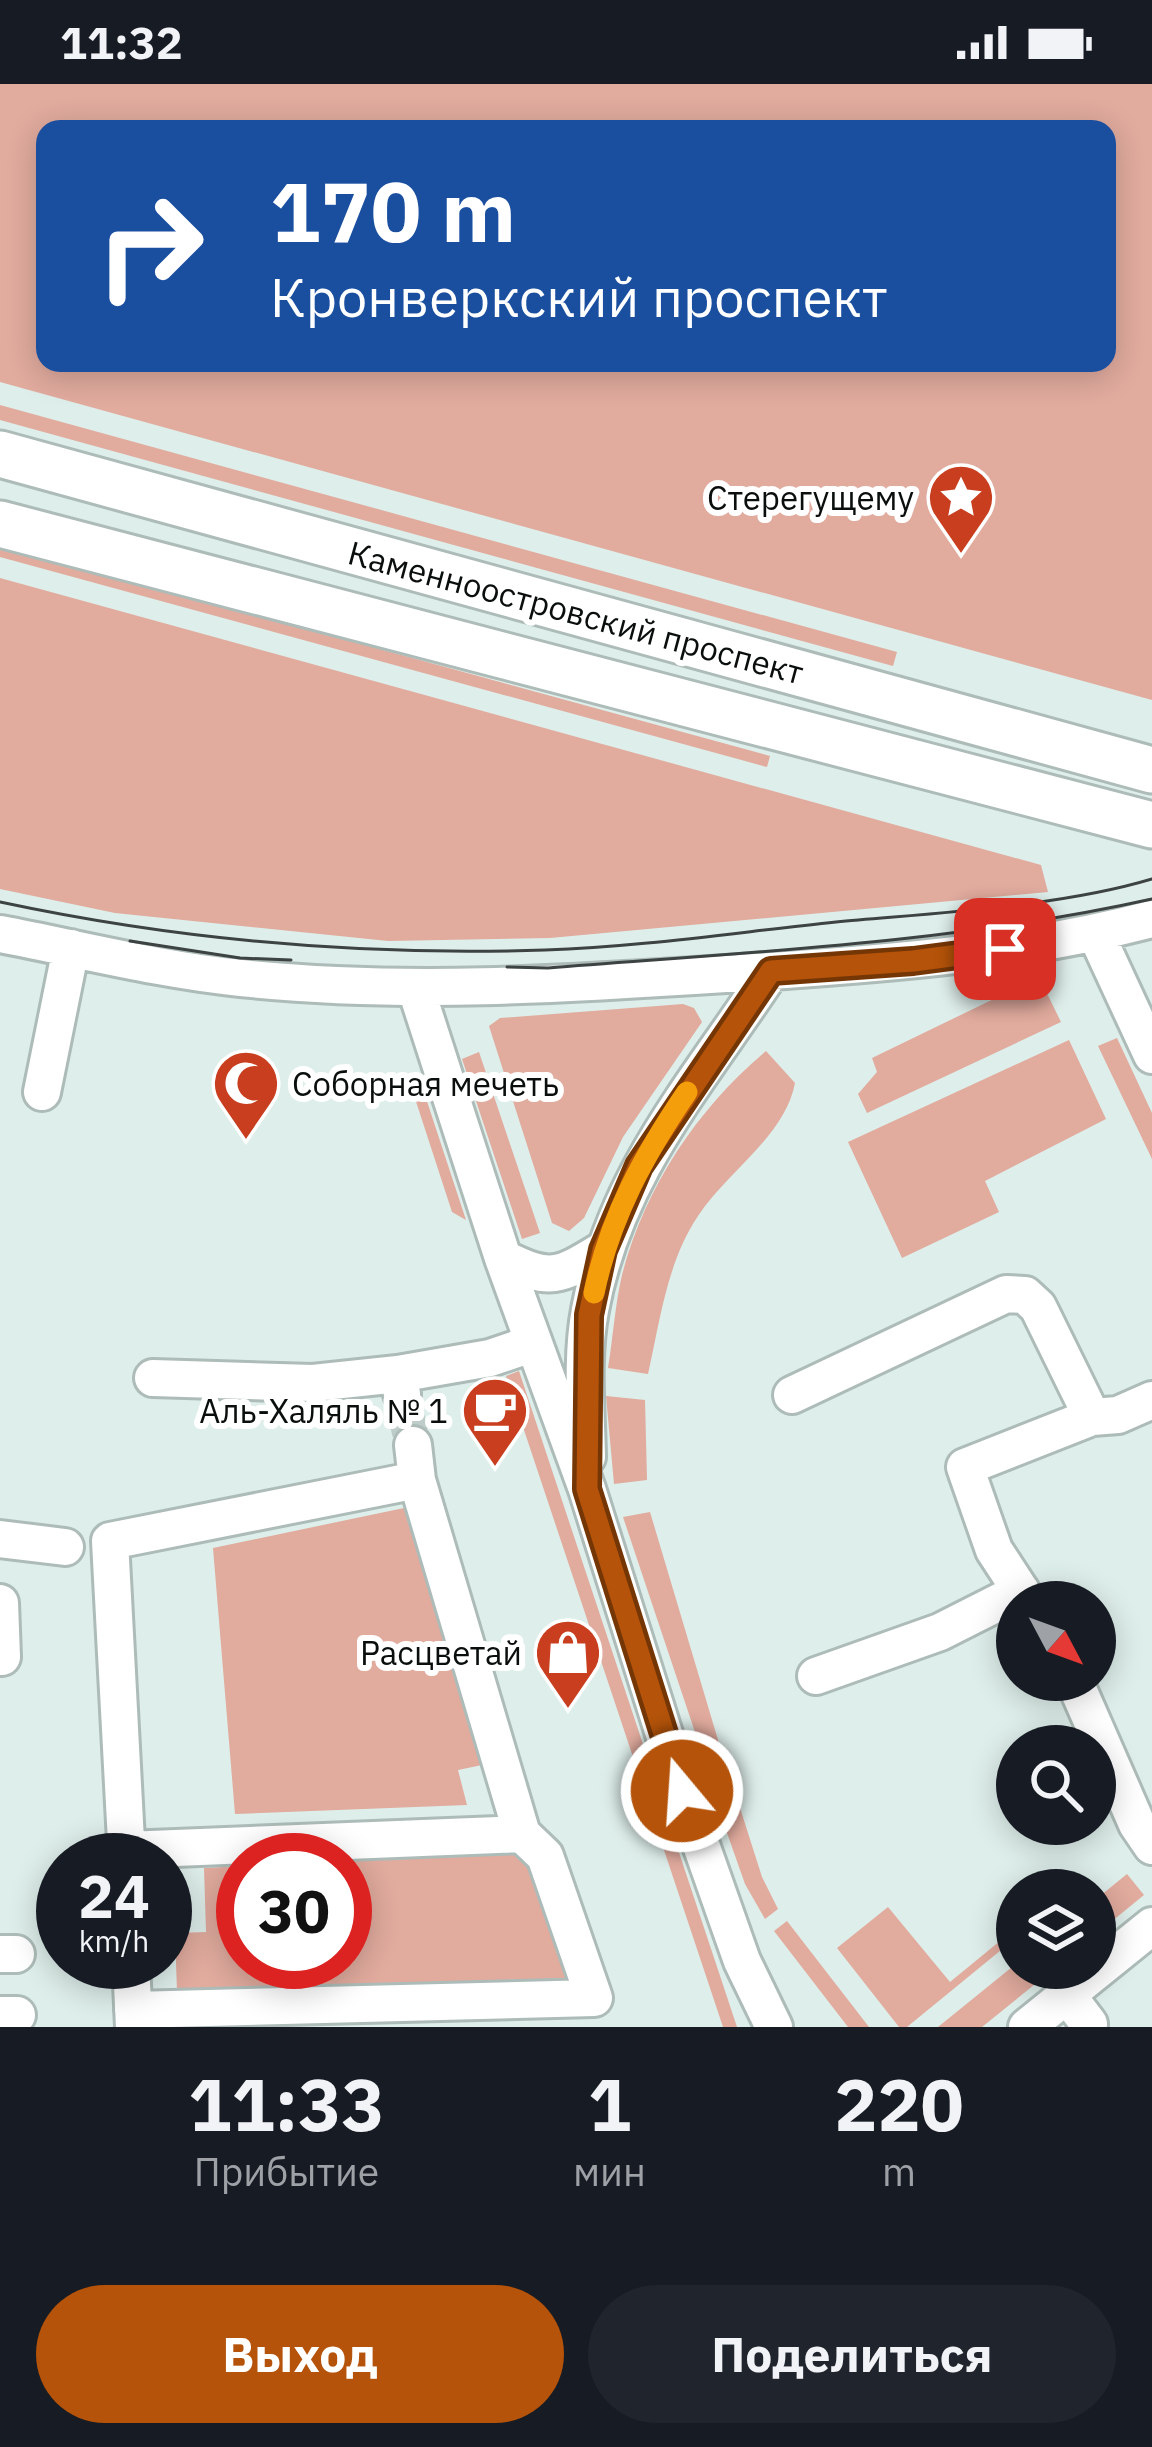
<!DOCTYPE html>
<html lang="ru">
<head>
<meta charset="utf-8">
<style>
	:root { --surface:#171b24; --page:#20242c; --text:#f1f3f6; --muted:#9ea1a6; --accent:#b45309 }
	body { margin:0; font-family:"IBM Plex Sans",sans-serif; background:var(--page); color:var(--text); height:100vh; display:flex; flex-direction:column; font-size:45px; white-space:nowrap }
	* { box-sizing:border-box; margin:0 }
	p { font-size:39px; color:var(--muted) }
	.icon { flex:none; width:66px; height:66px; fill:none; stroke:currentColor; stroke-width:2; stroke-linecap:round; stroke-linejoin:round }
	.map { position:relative; height:1943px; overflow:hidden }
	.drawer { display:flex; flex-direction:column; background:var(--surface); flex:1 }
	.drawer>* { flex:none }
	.hud { position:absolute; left:36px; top:36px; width:1080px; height:252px; border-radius:24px; box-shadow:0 6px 30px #0003; background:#1a4fa0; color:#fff; overflow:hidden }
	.needle { width:78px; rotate:131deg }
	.fabs { position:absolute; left:996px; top:1497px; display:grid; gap:24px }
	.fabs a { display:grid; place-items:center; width:120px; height:120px; border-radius:50%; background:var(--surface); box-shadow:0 6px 30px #0003; font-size:60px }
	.speed { position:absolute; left:36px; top:1749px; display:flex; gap:24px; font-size:60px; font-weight:700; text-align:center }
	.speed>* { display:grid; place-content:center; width:156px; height:156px; border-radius:50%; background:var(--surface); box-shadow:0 6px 30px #0003; line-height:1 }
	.speed small { font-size:30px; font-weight:400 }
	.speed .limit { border:18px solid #d22; background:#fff; color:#111 }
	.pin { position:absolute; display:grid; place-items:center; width:102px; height:102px; color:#fff; margin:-51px; border-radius:24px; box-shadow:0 6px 18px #0006 }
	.me { position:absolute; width:132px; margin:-66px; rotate:342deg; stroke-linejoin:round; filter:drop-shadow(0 0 9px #0008) }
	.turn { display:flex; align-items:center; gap:42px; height:252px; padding:0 36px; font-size:54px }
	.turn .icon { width:156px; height:156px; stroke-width:2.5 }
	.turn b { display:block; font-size:84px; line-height:102px }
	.eta { display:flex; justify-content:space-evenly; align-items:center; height:204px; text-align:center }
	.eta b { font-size:72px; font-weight:800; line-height:84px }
	.cta { display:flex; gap:24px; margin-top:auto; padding:24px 36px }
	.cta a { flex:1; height:138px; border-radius:72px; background:var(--accent); color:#fff; font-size:48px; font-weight:800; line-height:138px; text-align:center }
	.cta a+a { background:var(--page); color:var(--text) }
	.status { display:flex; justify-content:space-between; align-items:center; height:84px; padding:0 60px; background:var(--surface); direction:ltr }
	.status svg { height:33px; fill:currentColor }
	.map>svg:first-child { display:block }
</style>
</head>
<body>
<div class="status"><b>11:32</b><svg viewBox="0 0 49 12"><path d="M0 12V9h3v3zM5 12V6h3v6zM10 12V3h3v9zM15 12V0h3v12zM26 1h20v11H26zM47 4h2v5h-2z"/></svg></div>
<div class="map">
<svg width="1152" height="1943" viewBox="0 0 1152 1943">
	<rect width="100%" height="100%" fill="#deeeea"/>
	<path fill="#e1ab9e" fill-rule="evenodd" d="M0,0H1152V616L0,298ZM45,45H1107V279H45Z
		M0,321L897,568L893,582L0,336Z
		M0,461L770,672L767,683L0,473Z
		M0,494L1041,781L1048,808L550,854L388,857L115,829L0,805Z
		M1039,893L1061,938L867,1029L858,1010L877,988L872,974Z
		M683,920L694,924L702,938L623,1053L584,1134L569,1147L552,1139L489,942L500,934Z
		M1117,954L1152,1029V1075L1098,962Z
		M1069,956L1106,1035L985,1097L999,1128L902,1174L848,1058Z
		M766,967L795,999C785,1052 727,1088 698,1132C667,1178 660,1237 648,1290L608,1284C613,1253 615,1221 622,1191C645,1103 697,1025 766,967Z
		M479,968L540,1149L522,1155L462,975Z
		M419,993L466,1136L452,1128L409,996Z
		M519,1287L737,1943H723L506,1292Z
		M606,1312L645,1316L647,1396L614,1400Z
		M404,1424L482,1681L458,1686L467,1721L235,1730L213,1464Z
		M650,1428L724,1676L706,1681L623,1433Z
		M734,1705L762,1793L778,1825L765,1835L745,1800L714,1712Z
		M523,1769L530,1771L576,1901L177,1908L175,1849L206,1848L204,1784L243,1782V1878H345V1777Z
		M1127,1790L1144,1811L1095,1851V1816Z
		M888,1823L950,1898L1017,1843V1853L907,1943H899L837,1864Z
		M787,1837L869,1943H848L774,1847Z
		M1017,1879V1884H1055L982,1943H938Z"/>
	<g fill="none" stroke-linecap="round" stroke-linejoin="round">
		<path stroke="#becdc9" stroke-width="36" stroke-dasharray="36 18" stroke-linecap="butt" d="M402,1314L413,1361"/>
		<defs>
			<path id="minor" d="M0,850C79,865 160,886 241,894C413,912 585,899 757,888C890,879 1023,869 1152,835
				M1096,850L1152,971
				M416,905L503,1174L587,1405L682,1707L742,1877L774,1943
				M42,1008L71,864
				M503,1174C550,1198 559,1193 603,1166
				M153,1294L313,1299L398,1290
				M402,1310L398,1290L490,1274L534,1259
				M792,1311L1006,1210L1025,1211L1038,1223L1092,1333
				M587,1373C586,1325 581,1273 590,1226C615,1090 698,998 771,887
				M0,1455L65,1463
				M1028,1518L994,1466L965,1383L1092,1333L1118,1331L1152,1316
				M0,1519L2,1573
				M816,1592L940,1548L1021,1507
				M1074,1596L1137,1740L1152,1762
				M126,1766L522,1750L417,1396L413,1361
				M127,1776L110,1457L417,1396
				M0,1870H16
				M131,1878L134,1943
				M1067,1911L1089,1940
				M133,1926L594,1914L545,1772L522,1750
				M0,1931H17
				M1027,1943L1152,1842"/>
			<path id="major" d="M0,370L1152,686
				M0,440L1152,741"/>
		</defs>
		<use href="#minor" stroke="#adbcb8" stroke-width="42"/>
		<use href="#major" stroke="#adbcb8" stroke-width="51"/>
		<use href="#minor" stroke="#fff" stroke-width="36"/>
		<use href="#major" stroke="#fff" stroke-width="45"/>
		<path stroke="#3c4342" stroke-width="3" d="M0,818C178,856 363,872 545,866C641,863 739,848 836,838C933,829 1059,823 1152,795
			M130,857L240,874L291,876
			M507,883L548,884C750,868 954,859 1152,815"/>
	</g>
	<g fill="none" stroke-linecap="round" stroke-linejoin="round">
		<defs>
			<path id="route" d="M682,1707L587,1405L589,1231L603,1166L639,1082L771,887L913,877L1005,865"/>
		</defs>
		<use href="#route" stroke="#753606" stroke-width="30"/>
		<use href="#route" stroke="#b45309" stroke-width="21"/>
		<path stroke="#f59e0b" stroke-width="21" d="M594,1209C610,1133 644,1071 687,1008"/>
	</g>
	<defs>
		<symbol id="sight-pin" viewBox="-11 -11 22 30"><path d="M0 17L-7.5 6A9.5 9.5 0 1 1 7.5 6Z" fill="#c83e1e" stroke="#fff"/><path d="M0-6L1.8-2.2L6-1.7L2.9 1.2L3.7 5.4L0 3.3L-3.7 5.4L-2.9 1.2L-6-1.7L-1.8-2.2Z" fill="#fff"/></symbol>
		<symbol id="mosque-pin" viewBox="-11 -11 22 30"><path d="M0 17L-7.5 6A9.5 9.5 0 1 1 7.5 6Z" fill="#c83e1e" stroke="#fff"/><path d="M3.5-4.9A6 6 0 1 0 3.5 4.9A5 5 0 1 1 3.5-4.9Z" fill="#fff"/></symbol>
		<symbol id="cafe-pin" viewBox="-11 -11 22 30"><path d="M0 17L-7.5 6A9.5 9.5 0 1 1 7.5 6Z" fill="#c83e1e" stroke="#fff"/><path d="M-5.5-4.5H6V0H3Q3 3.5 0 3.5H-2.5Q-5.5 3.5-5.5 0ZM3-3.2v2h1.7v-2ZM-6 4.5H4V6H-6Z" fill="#fff"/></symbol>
		<symbol id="shop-pin" viewBox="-11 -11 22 30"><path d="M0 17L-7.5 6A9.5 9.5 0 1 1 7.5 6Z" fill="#c83e1e" stroke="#fff"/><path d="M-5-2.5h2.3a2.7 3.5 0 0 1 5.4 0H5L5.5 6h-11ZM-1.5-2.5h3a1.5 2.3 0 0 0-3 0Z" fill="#fff"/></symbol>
	</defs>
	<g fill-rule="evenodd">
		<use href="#sight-pin" x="923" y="375" width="76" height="104"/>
		<use href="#mosque-pin" x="208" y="961" width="76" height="104"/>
		<use href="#cafe-pin" x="457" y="1288" width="76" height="104"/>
		<use href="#shop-pin" x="530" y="1530" width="76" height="104"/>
	</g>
	<g text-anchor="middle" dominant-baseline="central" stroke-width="12" stroke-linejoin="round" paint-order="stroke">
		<g font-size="33" fill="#0a0f0e" stroke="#fff" text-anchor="end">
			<text x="914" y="413">Стерегущему</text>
			<text x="292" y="999" text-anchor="start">Соборная мечеть</text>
			<text x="448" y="1326">Аль-Халяль № 1</text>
			<text x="522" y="1568">Расцветай</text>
		</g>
		<g font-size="33" fill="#0a0f0e" stroke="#fff">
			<text transform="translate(576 528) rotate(15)">Каменноостровский проспект</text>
		</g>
	</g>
</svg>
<div class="fabs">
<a><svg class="needle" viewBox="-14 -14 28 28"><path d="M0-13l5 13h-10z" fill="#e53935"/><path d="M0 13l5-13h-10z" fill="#9ea1a6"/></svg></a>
<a><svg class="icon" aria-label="search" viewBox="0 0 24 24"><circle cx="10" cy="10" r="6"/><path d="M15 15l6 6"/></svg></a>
<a><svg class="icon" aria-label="layers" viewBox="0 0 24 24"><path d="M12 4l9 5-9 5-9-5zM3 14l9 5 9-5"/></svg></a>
</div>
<div class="speed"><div>24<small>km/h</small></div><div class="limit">30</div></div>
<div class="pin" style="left:1005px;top:865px;background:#d93025"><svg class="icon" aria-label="arrive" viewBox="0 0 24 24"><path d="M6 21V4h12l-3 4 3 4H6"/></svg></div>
<svg class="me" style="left:682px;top:1707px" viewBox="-20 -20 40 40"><circle r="17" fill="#b45309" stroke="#fff" stroke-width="3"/><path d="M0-11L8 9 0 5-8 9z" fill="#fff"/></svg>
<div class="hud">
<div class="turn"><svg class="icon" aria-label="right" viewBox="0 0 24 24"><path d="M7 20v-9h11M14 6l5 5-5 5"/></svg><div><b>170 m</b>Кронверкский проспект</div></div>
</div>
</div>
<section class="drawer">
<div class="eta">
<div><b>11:33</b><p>Прибытие</p></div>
<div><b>1</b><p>мин</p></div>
<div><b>220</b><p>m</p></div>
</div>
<div class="cta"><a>Выход</a><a>Поделиться</a></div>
</section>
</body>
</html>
